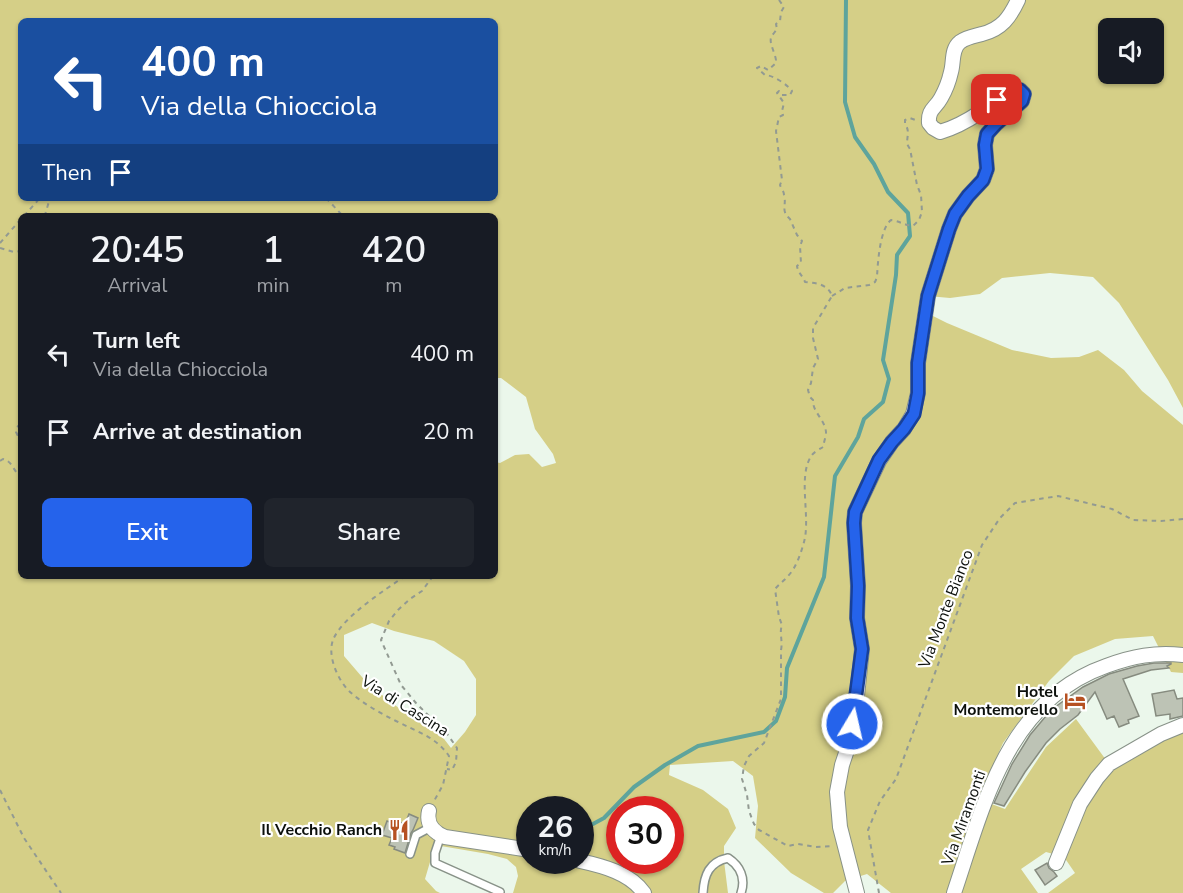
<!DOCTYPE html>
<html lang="en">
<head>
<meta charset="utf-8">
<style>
	:root { --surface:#171b24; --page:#20242c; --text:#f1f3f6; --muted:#9ea1a6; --accent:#2563eb }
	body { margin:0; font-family:"Nunito Sans",sans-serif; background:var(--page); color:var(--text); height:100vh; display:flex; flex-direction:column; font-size:22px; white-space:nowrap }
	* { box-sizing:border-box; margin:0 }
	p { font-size:20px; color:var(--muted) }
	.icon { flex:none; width:33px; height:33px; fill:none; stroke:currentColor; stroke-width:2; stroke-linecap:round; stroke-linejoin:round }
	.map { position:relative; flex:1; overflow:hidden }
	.panel { position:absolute; left:18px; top:213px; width:480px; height:366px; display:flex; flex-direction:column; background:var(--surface); border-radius:9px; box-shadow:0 2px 4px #0004 }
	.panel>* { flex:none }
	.banner { position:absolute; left:18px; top:18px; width:480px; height:183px; border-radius:9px; box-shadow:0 2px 4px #0004; background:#1a4fa0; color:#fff; overflow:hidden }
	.fabs { position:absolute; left:1098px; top:18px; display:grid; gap:12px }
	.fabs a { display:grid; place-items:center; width:66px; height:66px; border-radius:9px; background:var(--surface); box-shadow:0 2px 4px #0004; font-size:30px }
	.speed { position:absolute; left:516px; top:796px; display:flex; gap:12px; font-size:30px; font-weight:700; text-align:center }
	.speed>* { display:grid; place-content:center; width:78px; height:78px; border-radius:50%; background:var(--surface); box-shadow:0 2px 4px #0004; line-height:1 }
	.speed small { font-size:15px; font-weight:400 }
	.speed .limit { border:9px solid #d22; background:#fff; color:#111 }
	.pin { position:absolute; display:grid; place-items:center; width:51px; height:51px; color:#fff; margin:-26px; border-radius:12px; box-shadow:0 3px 9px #0006 }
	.me { position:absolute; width:66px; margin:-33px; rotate:9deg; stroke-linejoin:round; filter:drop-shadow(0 0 4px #0008) }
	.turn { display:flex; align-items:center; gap:21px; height:126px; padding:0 24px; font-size:27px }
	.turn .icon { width:78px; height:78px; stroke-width:2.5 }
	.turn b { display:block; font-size:42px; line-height:51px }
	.then { display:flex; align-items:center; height:57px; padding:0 24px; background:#0003; gap:12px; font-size:22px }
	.eta { display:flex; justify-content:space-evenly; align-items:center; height:102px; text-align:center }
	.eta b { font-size:36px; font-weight:600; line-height:42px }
	.primary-button { display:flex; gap:12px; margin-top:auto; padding:12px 24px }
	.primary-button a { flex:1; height:69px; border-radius:9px; background:var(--accent); color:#fff; font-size:24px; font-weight:600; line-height:69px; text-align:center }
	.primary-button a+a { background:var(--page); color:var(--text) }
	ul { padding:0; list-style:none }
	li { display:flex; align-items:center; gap:18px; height:78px; padding:0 24px }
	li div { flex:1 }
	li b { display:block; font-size:22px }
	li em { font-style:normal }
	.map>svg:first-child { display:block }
</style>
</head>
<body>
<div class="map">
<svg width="1183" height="893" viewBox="0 0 1183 893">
	<rect width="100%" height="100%" fill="#ebf7eb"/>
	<path fill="#d5cf87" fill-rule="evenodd" d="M0,0H1183V408L1168,380L1119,303L1093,277L1050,273L1002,278L980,294L950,298L928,296L925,312L947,323L1012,350L1051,358L1079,357L1098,350L1124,370L1142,391L1183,425V673L1171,672L1153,636L1115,639L1074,656L1049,681L1003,743L978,799L1005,809L1046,747L1076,719L1109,764L1183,726V893H1048L1075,873L1064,857L1046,852L1021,869L1038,893H891L867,874L845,881L833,893H824L791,873L755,838L758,806L753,776L733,761L670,765L669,775L703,790L728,809L736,828L724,846V861L728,893H513L518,876L516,867L507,859L488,854L435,845L425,879L436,891L440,893H0ZM21,21H495V198H21ZM1108,28H1154V74H1108ZM21,216H495V378H501L526,397L535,429L553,454L556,463L542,467L529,454L515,455L500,463L495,462V576H21ZM372,623L394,631L434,641L464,661L476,679V715L465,732L451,748L441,735L409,716L368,684L344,656V635ZM530,810H580V861H530ZM620,810H670V861H620Z"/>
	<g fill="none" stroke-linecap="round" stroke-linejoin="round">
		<path stroke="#5ea49c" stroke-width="4" d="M580,831L604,818L634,787L665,765L698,746L764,732L776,721L785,697L787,668L824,577L835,476L858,437L864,419L883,402L889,379L883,360L896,275L897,255L910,236L908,213L888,192L874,164L855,137L845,102L846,0"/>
	</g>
	<path fill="#bdc3b5" stroke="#868b7f" stroke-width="1.5" d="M1154,663H1171V664L1167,666L1169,668L1151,670L1123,679L1139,716L1128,720L1129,723L1119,727L1114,716L1107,719L1095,692L1078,715L1060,729L1046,743L1025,772L1004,806L994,803L1012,764L1030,735L1051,710L1083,687L1109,674L1137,666Z
		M1174,690L1177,699L1183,698V716L1170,719V714L1156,716L1152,694Z
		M409,814L418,818L413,830L411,833L405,853L394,849L395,847L389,845L392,838L382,835L387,821L390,822L391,819L405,824Z
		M1047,863L1049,868L1054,872L1057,876L1045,885L1035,870Z"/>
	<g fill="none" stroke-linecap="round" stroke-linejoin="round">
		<defs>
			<path id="lane" d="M441,835L435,853V863L500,892
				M410,854L416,835L431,827
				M703,893C704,875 709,862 728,858C740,866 746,878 741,893"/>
			<path id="street" d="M429,811C426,824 433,832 445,837L530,850
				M580,861C603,866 630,873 644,893
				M1056,863L1080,804L1097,778L1109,764L1161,734L1183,725
				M857,893L840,827L837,792L842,765L849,744L856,705L862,649L857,618L858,586L854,523L855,512L879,461L892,442L904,429L913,414L918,393V363L928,296L949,229L955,214L968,196L983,180L987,169L985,145L987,134L996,124L1022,101L1024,94L1020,90C1004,92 991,105 979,113C967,121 954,128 940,132L933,128L929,123C928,109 935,109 941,98C945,91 949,81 951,72C954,62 951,49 960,42C967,37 975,36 982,34C1002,29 1010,17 1018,0
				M954,893C984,804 1007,701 1106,666C1133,656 1155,652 1183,655"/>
		</defs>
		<use href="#lane" stroke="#889288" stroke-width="10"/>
		<use href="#street" stroke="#889288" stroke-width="16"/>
		<path stroke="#929a92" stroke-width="2" stroke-dasharray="4.5 4.5" stroke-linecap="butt" d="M779,0L784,7L781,12L780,21L776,24L777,29C775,32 772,35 771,38C769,44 777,56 776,63L768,70L761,66L757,68L765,75C773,75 788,85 792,91L790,95H782L779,91L777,93L784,103L782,111L783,115L779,117L776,131L782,180L780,185C781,188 784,191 784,195C787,206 780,210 790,219L797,235L802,241L800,246L801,263L797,266C798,273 803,276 805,282C816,283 828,284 832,296L813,328V338L818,359L813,368L811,383L808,390L810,397L813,400C812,411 825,420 826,432C826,436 824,442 823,447C820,449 814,452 812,455C797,475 811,517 804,542C801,553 796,568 788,576C784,581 779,584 775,589L779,617L782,625C779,633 783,641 781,650V699L764,743L749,756L744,766L742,779L747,795L749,811L754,824L759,830L788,846L798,844L816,847L833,846
			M326,198L343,216
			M24,216L40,198
			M46,216L45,215L50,198
			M63,216L68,214L70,216
			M0,243L21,219
			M0,248L14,252L21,251
			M832,296L845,288L869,285L875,282C878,276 877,270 878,263C879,251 882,227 891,220C899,221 904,225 913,226L919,220L922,212L921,195L917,185L910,149L907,144C907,136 910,131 905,124V120L910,118L918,121
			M21,426H18L16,432L21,442
			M0,461L3,459C11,461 12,467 17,473H21
			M405,576C385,590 342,617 333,640C327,656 338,680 349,691C362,703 380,713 396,721C417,732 435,736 449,756L443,785L434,801
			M433,576L422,591L410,599L398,610L389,621L381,640L401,685L416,703L448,735L457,748L456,762L452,770L447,769
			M0,790L24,838L61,893
			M879,893L868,830L880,801L896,779L982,545L1000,518L1015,503L1058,496L1112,509L1133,520L1161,521L1183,519"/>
		<use href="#lane" stroke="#fff" stroke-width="7"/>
		<use href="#street" stroke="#fff" stroke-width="14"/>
	</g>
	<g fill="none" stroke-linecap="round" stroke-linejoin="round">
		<defs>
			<path id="route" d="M852,724L862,649L857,618L858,586L854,523L855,512L879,460L892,442L904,429L914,414L918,393V363L928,296L949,229L955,214L968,196L983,180L987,169L985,145L987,134L996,124L1022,101L1024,94L1020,90L1012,91L997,100"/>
		</defs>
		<use href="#route" stroke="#184099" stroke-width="15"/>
		<use href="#route" stroke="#2563eb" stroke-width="10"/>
	</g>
	<defs>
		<symbol id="hotel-bare" viewBox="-9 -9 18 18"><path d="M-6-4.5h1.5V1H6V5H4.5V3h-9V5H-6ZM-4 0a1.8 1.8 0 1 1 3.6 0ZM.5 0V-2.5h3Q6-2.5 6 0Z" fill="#b65122" stroke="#fff" stroke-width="2.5" paint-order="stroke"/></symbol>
		<symbol id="restaurant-bare" viewBox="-9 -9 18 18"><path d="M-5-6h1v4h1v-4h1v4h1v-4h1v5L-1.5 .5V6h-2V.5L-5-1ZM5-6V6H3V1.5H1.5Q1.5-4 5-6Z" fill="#b65122" stroke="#fff" stroke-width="2.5" paint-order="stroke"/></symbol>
	</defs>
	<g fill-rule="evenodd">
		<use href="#hotel-bare" x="1060" y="686" width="30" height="30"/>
		<use href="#restaurant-bare" x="384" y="815" width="30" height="30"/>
	</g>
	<g text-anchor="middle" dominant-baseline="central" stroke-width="4.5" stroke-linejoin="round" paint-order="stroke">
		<g font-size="16" fill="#0c100c" stroke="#fff">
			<text transform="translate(946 609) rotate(-69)">Via Monte Bianco</text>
			<text transform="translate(405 706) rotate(32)">Via di Cascina</text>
			<text transform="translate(964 818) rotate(-70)">Via Miramonti</text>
		</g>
		<g font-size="16" font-weight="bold" fill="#0c100c" stroke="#fff" text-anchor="end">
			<text x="1058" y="692">Hotel<tspan x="1058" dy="18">Montemorello</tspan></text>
			<text x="382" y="830">Il Vecchio Ranch</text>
		</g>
	</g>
</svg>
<div class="fabs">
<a><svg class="icon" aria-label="sound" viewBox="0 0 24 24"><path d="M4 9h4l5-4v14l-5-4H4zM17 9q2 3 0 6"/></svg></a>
</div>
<div class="speed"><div>26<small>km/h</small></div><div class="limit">30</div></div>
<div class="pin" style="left:997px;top:100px;background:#d93025"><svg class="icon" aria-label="arrive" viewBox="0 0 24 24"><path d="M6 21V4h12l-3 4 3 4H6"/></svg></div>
<svg class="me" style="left:852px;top:724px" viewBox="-20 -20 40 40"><circle r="17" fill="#2563eb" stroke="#fff" stroke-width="3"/><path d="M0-11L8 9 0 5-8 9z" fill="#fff"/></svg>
<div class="banner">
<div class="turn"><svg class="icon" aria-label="left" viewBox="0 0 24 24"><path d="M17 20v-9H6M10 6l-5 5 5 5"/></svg><div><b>400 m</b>Via della Chiocciola</div></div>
<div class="then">Then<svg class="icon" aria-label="arrive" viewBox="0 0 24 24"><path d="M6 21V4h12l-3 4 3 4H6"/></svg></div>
</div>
<section class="panel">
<div class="eta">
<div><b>20:45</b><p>Arrival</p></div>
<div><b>1</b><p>min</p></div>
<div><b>420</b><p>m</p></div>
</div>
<ul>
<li><svg class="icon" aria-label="left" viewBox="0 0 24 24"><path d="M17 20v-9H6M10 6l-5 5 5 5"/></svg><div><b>Turn left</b><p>Via della Chiocciola</p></div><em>400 m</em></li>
<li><svg class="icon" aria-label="arrive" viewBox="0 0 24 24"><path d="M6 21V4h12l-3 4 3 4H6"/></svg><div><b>Arrive at destination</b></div><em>20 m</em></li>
</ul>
<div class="primary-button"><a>Exit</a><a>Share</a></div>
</section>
</div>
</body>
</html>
